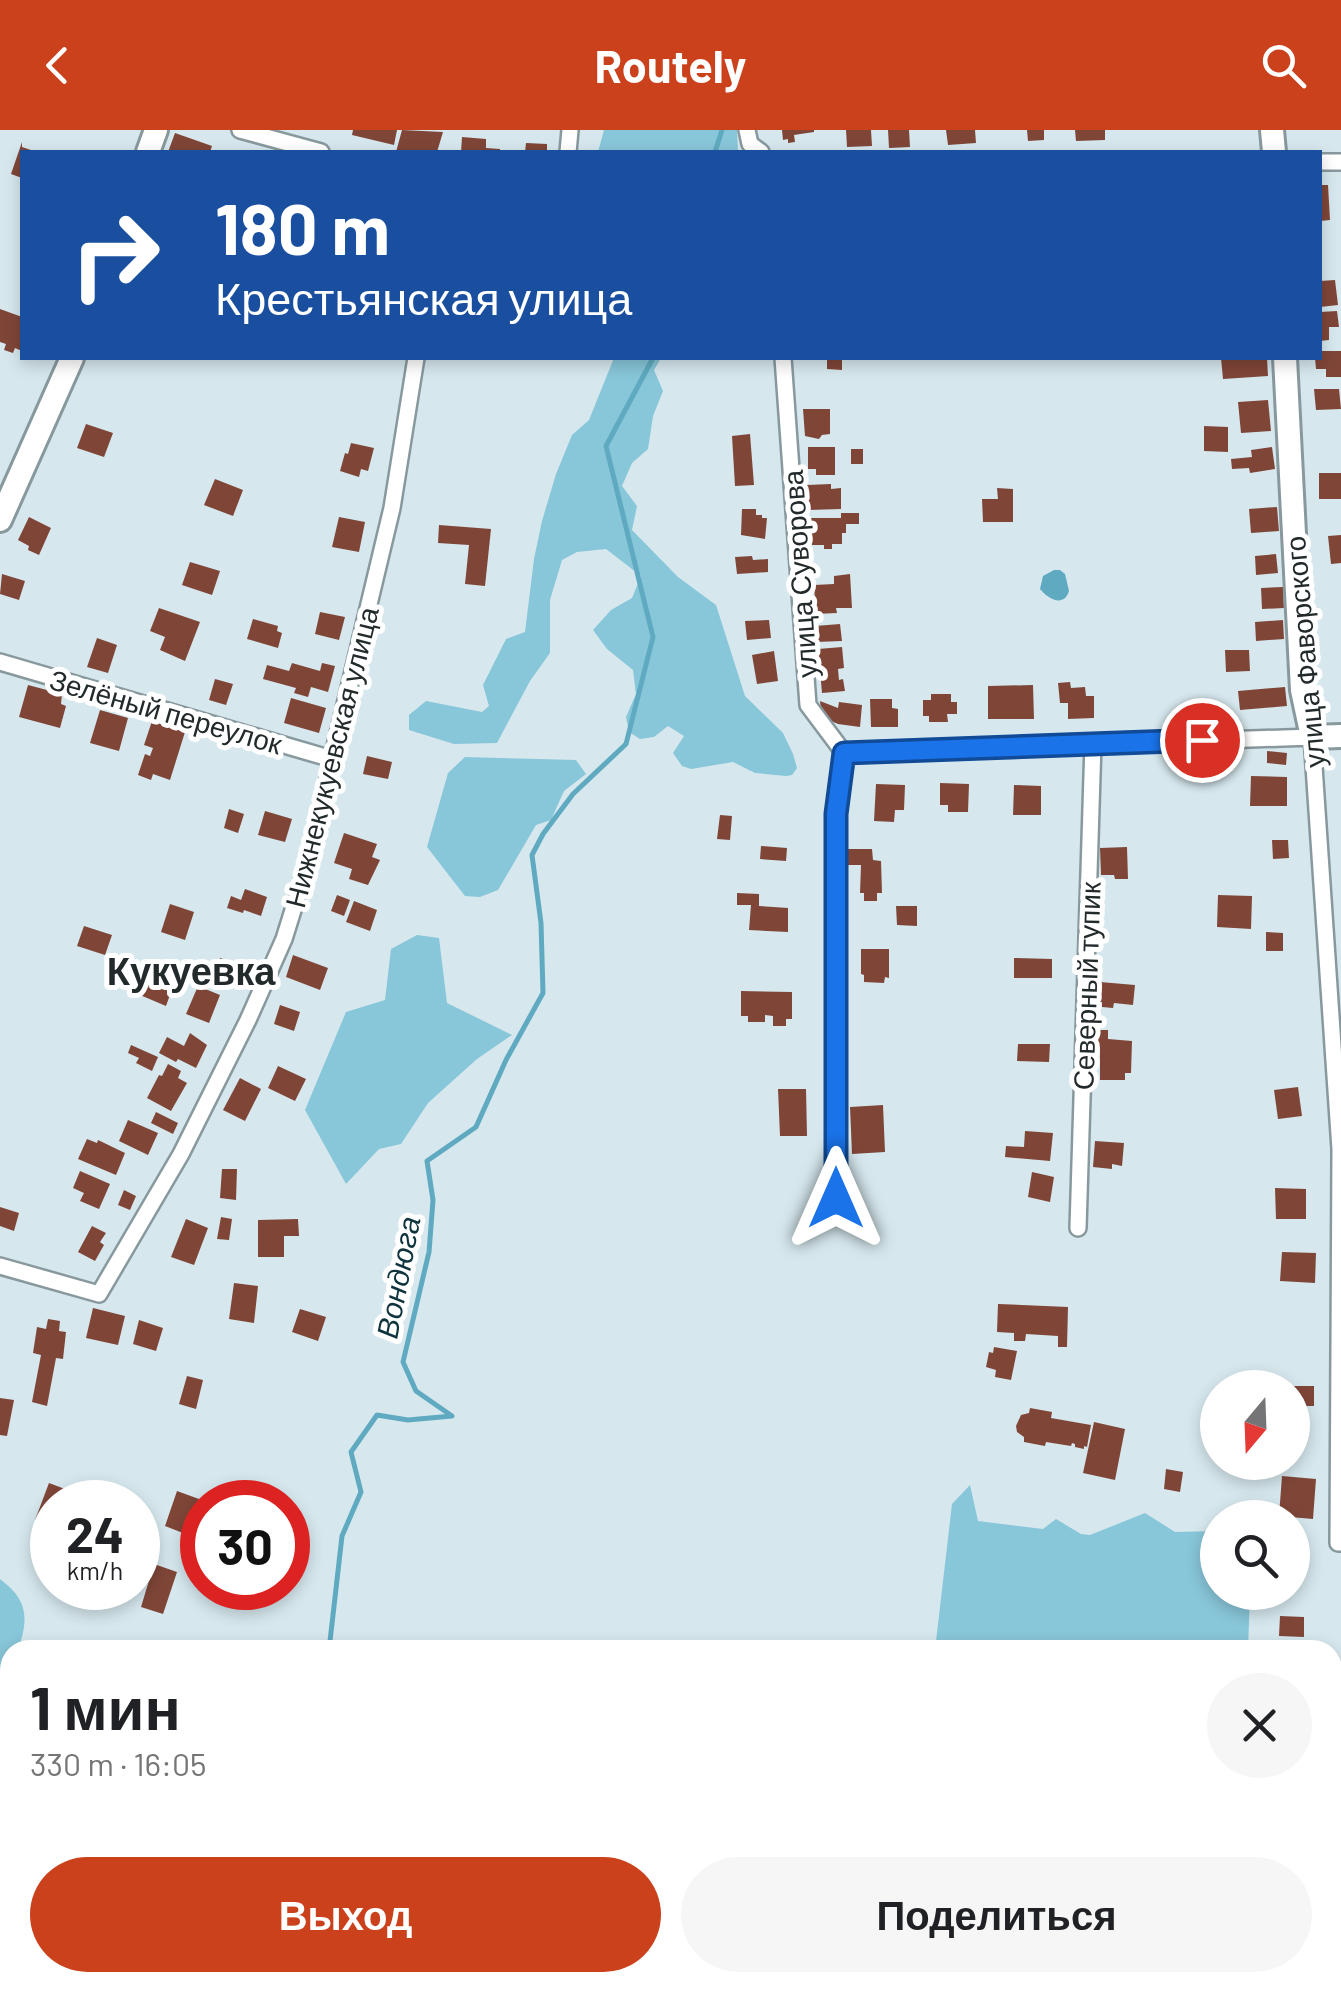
<!DOCTYPE html>
<html lang="ru">
<head>
<meta charset="utf-8">
<style>
	:root { --surface:#fff; --page:#f6f6f6; --text:#202124; --muted:#757577; --accent:#ca411c }
	body { margin:0; font-family:Barlow,sans-serif; background:var(--page); color:var(--text); height:100vh; display:flex; flex-direction:column; font-size:38px; white-space:nowrap }
	* { box-sizing:border-box; margin:0 }
	p { font-size:32px; color:var(--muted) }
	.icon { flex:none; width:55px; height:55px; fill:none; stroke:currentColor; stroke-width:2; stroke-linecap:round; stroke-linejoin:round }
	.map { position:relative; flex:1; overflow:hidden }
	.side { position:absolute; left:0px; top:1510px; width:1342px; height:352px; display:flex; flex-direction:column; background:var(--surface); border-radius:30px 30px 0 0; box-shadow:0 5px 15px #0003 }
	.side>* { flex:none }
	.guide { position:absolute; left:20px; top:20px; width:1302px; height:210px; border-radius:0px; box-shadow:0 5px 15px #0003; background:#1a4fa0; color:#fff; overflow:hidden }
	.needle { width:65px; rotate:199deg }
	.fabs { position:absolute; left:1200px; top:1240px; display:grid; gap:20px }
	.fabs a { display:grid; place-items:center; width:110px; height:110px; border-radius:50%; background:var(--surface); box-shadow:0 5px 15px #0003; font-size:50px }
	.speed { position:absolute; left:30px; top:1350px; display:flex; gap:20px; font-size:50px; font-weight:700; text-align:center }
	.speed>* { display:grid; place-content:center; width:130px; height:130px; border-radius:50%; background:var(--surface); box-shadow:0 5px 15px #0003; line-height:1 }
	.speed small { font-size:25px; font-weight:400 }
	.speed .limit { border:15px solid #d22; background:#fff; color:#111 }
	.pin { position:absolute; display:grid; place-items:center; width:85px; height:85px; color:#fff; margin:-42px; border:5px solid #fff; border-radius:50%; box-shadow:0 2px 10px #0007 }
	.me { position:absolute; width:110px; margin:-55px; rotate:0deg; stroke-linejoin:round; filter:drop-shadow(0 0 8px #0008) }
	.turn { display:flex; align-items:center; gap:35px; height:210px; padding:0 30px; font-size:45px }
	.turn .icon { width:130px; height:130px; stroke-width:2.5 }
	.turn b { display:block; font-size:70px; line-height:85px }
	.round { display:grid; place-items:center; flex:none; width:105px; height:105px; border-radius:52px; background:var(--page) }
	.overview { display:flex; align-items:center; justify-content:space-between; height:170px; padding:0 30px }
	h1 { font-size:60px; font-weight:700; line-height:75px }
	.cta { display:flex; gap:20px; margin-top:auto; padding:20px 30px }
	.cta a { flex:1; height:115px; border-radius:60px; background:var(--accent); color:#fff; font-size:40px; font-weight:700; line-height:115px; text-align:center }
	.cta a+a { background:var(--page); color:var(--text) }
	header { display:flex; justify-content:space-between; align-items:center; height:130px; padding:0 30px; background:var(--accent); color:#fff; font-size:45px; font-weight:700 }
	.map>svg:first-child { display:block }
</style>
</head>
<body>
<header><svg class="icon" aria-label="back" viewBox="0 0 24 24"><path d="M15 5l-7 7 7 7"/></svg>Routely<svg class="icon" aria-label="search" viewBox="0 0 24 24"><circle cx="10" cy="10" r="6"/><path d="M15 15l6 6"/></svg></header>
<div class="map">
<svg width="1341" height="1861" viewBox="0 0 1341 1861">
	<rect width="100%" height="100%" fill="#d6e8ee"/>
	<path fill="#88c6d9" d="M604,0H737L738,22H598Z
		M614,228H661L654,240L663,261L653,286L648,319L632,333L622,356L637,376L632,400L678,447L716,475L745,566L783,603L793,624L797,638L792,645L786,646L755,643L733,632L691,639L682,636L673,623L684,606L668,596L654,607L640,609L629,602L626,587L636,564L633,540L607,519L593,500L611,480L632,468L641,446L606,419L577,422L562,430L550,470V523L530,551L497,613L454,614L409,600V585L426,571L482,582L489,576L483,555L506,509L525,502L534,429L542,391L556,344L572,305L589,290Z
		M465,627L576,630L586,644L564,661L551,690L536,695L498,760L480,767L465,766L427,717L448,643Z
		M417,805L439,808L447,873L512,905L477,929L428,973L401,1014L379,1019L346,1054L305,980L346,882L385,870L391,819Z
		M970,1355L978,1391L1043,1399L1056,1389L1081,1404L1090,1405L1145,1383L1175,1402L1217,1401L1218,1462L1250,1463L1248,1520H935L952,1374Z
		M0,1449C28,1470 29,1488 18,1520H10V1543L0,1569Z
		M694,1852H1229V1861H691Z"/>
	<path fill="#5faac0" d="M1054,440H1060L1065,444L1069,461C1064,477 1049,470 1040,459L1043,446Z"/>
	<g fill="none" stroke-linecap="round" stroke-linejoin="round">
		<path stroke="#5faac0" stroke-width="5" d="M715,22L722,0
			M329,1520L342,1406L361,1362L351,1322L377,1285L408,1290L452,1286L416,1261L403,1232L429,1122L433,1070L427,1031L476,997L506,930L543,863L541,793L532,725L543,704L573,664L626,614L653,507L606,316L653,228"/>
	</g>
	<path fill="#7f4638" d="M353,0H397L394,15L352,5Z
		M402,0L443,2L437,22H396Z
		M782,0H814V2L794,5L795,12L788,13V9L783,10Z
		M846,0H871L872,16L847,17Z
		M888,0H909L910,17L889,18Z
		M946,0H975L976,13L948,15Z
		M1027,0H1044V10L1028,11Z
		M1075,0H1105V10L1076,11Z
		M175,3L212,16L210,22H168Z
		M462,7L486,9V18L500,19V22H461Z
		M22,12V17L37,22H22V48L11,44Z
		M526,13L547,14V22H525Z
		M1320,55H1328L1330,90L1320,91Z
		M1335,150L1338,175L1320,177V151Z
		M0,179L22,187V221L15,218L13,223L4,220L6,214L0,212Z
		M1337,181L1339,197H1329V210L1320,211V182Z
		M1320,221H1341V247H1326V239H1316L1315,228H1320Z
		M827,228H842V240L827,239Z
		M1221,228H1267L1268,246L1223,249Z
		M1314,259H1339L1341,279L1316,280Z
		M1268,270L1271,301L1241,303L1238,272Z
		M803,279H830V304L822,305L819,309L805,306Z
		M86,294L113,303L104,327L77,318Z
		M1204,296L1228,297V322L1204,321Z
		M750,304L754,355L735,356L732,306Z
		M351,313L374,318L368,341L361,339L359,347L340,341L345,323L348,324Z
		M808,317H835V345H816V339H808Z
		M1272,317L1275,339L1250,343L1249,338L1232,339L1231,329L1252,327L1251,320Z
		M851,319H863V334H851Z
		M1319,343H1341V369H1319Z
		M215,349L243,360L233,386L204,375Z
		M831,354V359L841,358V379L808,380L807,355Z
		M997,358L1013,359V392H983L982,369H998Z
		M1277,377L1279,401L1251,403L1249,379Z
		M742,379H756V385H762V388H767L765,409L741,405Z
		M841,383H859V394H846V403H842V414H832V419H824V415H812L811,388H841Z
		M29,387L51,398L39,425L28,420L29,416L18,410Z
		M339,387L365,392L359,422L332,417Z
		M439,395L491,399L485,456L465,454L469,415L438,413Z
		M1341,405V433L1331,434L1328,406Z
		M1276,424L1278,443L1256,445L1255,426Z
		M752,426L753,430L768,429V442L737,444L735,427Z
		M190,432L220,441L212,465L182,455Z
		M2,444L25,451L19,470L0,464Z
		M850,444L852,478H836L837,483L816,484L814,455L834,454V446Z
		M1283,457L1284,478L1262,479L1261,458Z
		M159,478L200,492L185,531L160,520L165,507L150,501Z
		M320,482L345,487L339,510L315,504Z
		M253,489L278,496L277,501L282,503L278,518L247,509Z
		M769,490L771,508L747,510L745,491Z
		M1283,490L1284,509L1256,511L1255,492Z
		M840,494L842,511L816,512L815,496Z
		M97,508L117,515L108,543L87,537Z
		M842,517L844,538L838,539L839,550L843,549L845,561L822,563L818,519Z
		M1225,520H1249L1250,541L1226,542Z
		M774,521L778,551L757,554L752,525Z
		M292,533L320,541L322,533L335,536L328,562L311,557L308,567L294,563L296,558L263,549L267,535L289,541Z
		M215,549L233,554L226,575L209,570Z
		M1070,552L1071,558L1085,557L1086,566H1094V588L1068,589V573H1060L1058,553Z
		M28,555L62,564L61,574L66,576L60,598L19,587Z
		M1033,555L1034,589H988V556Z
		M1285,557L1287,576L1240,580L1238,561Z
		M931,564H951V572H957V584H947L948,592H929V586H923V570H931Z
		M291,568L326,578L319,603L284,593Z
		M870,569H892V578L898,579V597H871Z
		M820,571L838,578L839,572L862,575L860,597L838,594L822,587Z
		M100,580L128,588L119,621L90,613Z
		M152,591L185,602L170,650L153,644L151,650L138,645L145,624L150,626L153,618L144,615Z
		M1267,621L1287,623L1286,635L1267,633Z
		M367,626L392,632L388,649L363,644Z
		M1251,646L1287,647V676H1250Z
		M940,653L969,654L968,682H948V675H940Z
		M876,654L905,655L904,680H895L894,692L874,691Z
		M1014,655L1041,656V685H1013Z
		M229,679L244,684L238,703L224,698Z
		M265,681L292,689L285,712L258,705Z
		M720,685L732,686L730,710L717,709Z
		M344,703L377,714L372,727L380,730L368,755L349,749L352,739L334,733Z
		M1272,710H1288L1289,728L1273,729Z
		M761,716L787,718L786,731L760,729Z
		M1127,717L1128,749H1115L1114,745H1101L1100,718Z
		M845,719H872L873,730L881,731L882,763H877V771H864V763H860L861,735H845Z
		M245,759L267,767L261,786L244,780L243,783L227,778L231,766L241,770Z
		M737,763L759,764V776L788,778V802L749,800L751,775H737Z
		M337,765L350,770L344,786L331,781Z
		M1218,765L1252,766L1251,799L1217,797Z
		M354,771L377,780L370,801L346,792Z
		M170,774L194,782L185,810L161,802Z
		M896,776H917V796L897,795Z
		M84,796L112,805L105,825L77,816Z
		M1266,802L1283,803V821H1266Z
		M861,819H889V848L885,847L884,853L864,852V845L861,844Z
		M293,825L328,838L320,860L286,847Z
		M220,828L241,835L234,857L213,850Z
		M1014,828L1052,829V848H1014Z
		M156,837L177,845L166,876L140,865L146,849L150,851Z
		M1100,852L1135,855L1133,875L1114,873L1113,878L1102,877V872L1091,871V859L1099,860Z
		M198,856L220,865L209,893L186,884Z
		M741,861L792,862V889H786V896H773V886L765,885V892H748V886H741Z
		M280,875L300,882L294,901L274,894Z
		M1093,900H1108V909L1132,911L1131,943H1125V950H1100V917H1092Z
		M190,903L207,915L196,938L178,929L176,932L159,923L167,907L184,916Z
		M1018,914H1050L1049,932L1017,931Z
		M131,915L158,927L152,941L136,933L139,928L128,923Z
		M168,934L181,941L178,948L187,953L171,981L147,968L159,945L162,946Z
		M278,936L306,949L295,971L268,958Z
		M240,948L261,959L245,991L223,980Z
		M1298,957L1302,986L1278,989L1274,960Z
		M778,959H806L807,1006H780Z
		M883,975L885,1022L852,1024L850,977Z
		M156,982L178,993L173,1004L151,993Z
		M128,990L158,1003L148,1025L119,1011Z
		M1025,1001L1053,1003L1050,1031L1005,1027L1006,1016L1024,1017Z
		M87,1009L97,1013L98,1010L125,1023L116,1045L78,1029Z
		M1095,1011L1124,1013L1122,1036L1112,1034V1039L1093,1037Z
		M222,1039H237L236,1070L220,1068Z
		M80,1041L110,1054L99,1079L80,1071L84,1063L73,1058Z
		M1032,1042L1054,1047L1050,1072L1028,1067Z
		M1275,1058L1306,1059V1089H1276Z
		M124,1060L136,1066L130,1080L118,1075Z
		M0,1077L19,1083L14,1101L0,1096Z
		M221,1087L232,1089L229,1110L217,1109Z
		M186,1089L208,1098L194,1135L171,1127Z
		M298,1089L299,1106H284V1127H258V1090Z
		M92,1096L106,1103L100,1112L104,1115L95,1131L78,1122Z
		M1282,1122L1316,1123L1315,1153L1280,1151Z
		M234,1153L258,1156L254,1193L229,1189Z
		M998,1174L1068,1177L1067,1217H1058V1206L1026,1204L1025,1211H1014V1203L997,1202Z
		M93,1178L125,1186L118,1215L86,1208Z
		M300,1179L326,1187L318,1211L292,1202Z
		M48,1189L60,1191L59,1201L66,1202L63,1229L56,1228L47,1276L32,1272L41,1225L33,1223L37,1197L46,1199Z
		M139,1190L163,1198L156,1221L133,1214Z
		M994,1217L1017,1221L1011,1250L995,1247L996,1240L986,1237L989,1222L993,1223Z
		M187,1246L203,1250L196,1279L179,1274Z
		M1292,1256H1314V1276H1292Z
		M0,1268L14,1270L7,1306L0,1305Z
		M1030,1278L1052,1282L1051,1288L1091,1295L1087,1317L1084,1316V1319L1075,1317V1314L1072,1313L1071,1316L1046,1312L1045,1316L1024,1312V1307L1017,1302L1016,1296L1021,1285L1029,1283Z
		M1094,1292L1125,1299L1115,1350L1083,1343Z
		M1166,1339L1183,1342L1180,1362L1164,1359Z
		M1282,1346L1316,1349L1313,1389L1279,1386Z
		M49,1353L89,1368L87,1372H52V1396L35,1390Z
		M177,1361L199,1369L188,1405L165,1396Z
		M154,1434L177,1442L163,1484L141,1477Z
		M1280,1486L1304,1487V1507L1279,1506Z"/>
	<g fill="none" stroke-linecap="round" stroke-linejoin="round">
		<defs>
			<path id="street" d="M240,0L321,22
				M747,0L750,14L761,22
				M568,22L570,0
				M1320,32H1341
				M783,228L808,575L844,623L837,684V1068
				M0,532L332,629
				M844,623L1312,607L1340,1019L1338,1413H1341
				M1078,1098L1093,613
				M0,1136L99,1164L181,1024L248,890L284,809L318,700L332,629L392,378L416,228"/>
			<path id="secondary" d="M1272,0L1274,22
				M148,22L156,0
				M1285,228L1302,560L1312,607L1341,606
				M0,390L72,228"/>
		</defs>
		<use href="#street" stroke="#88999e" stroke-width="20"/>
		<use href="#secondary" stroke="#88999e" stroke-width="28"/>
		<use href="#street" stroke="#fff" stroke-width="15"/>
		<use href="#secondary" stroke="#fff" stroke-width="22"/>
	</g>
	<g fill="none" stroke-linecap="round" stroke-linejoin="round">
		<defs>
			<path id="route" d="M836,1068V684L844,623L1202,610"/>
		</defs>
		<use href="#route" stroke="#114b97" stroke-width="25"/>
		<use href="#route" stroke="#1a73e8" stroke-width="18"/>
	</g>
	<g text-anchor="middle" dominant-baseline="central" stroke-width="10" stroke-linejoin="round" paint-order="stroke">
		<g font-size="28" fill="#232a2c" stroke="#fff">
			<text transform="translate(799 444) rotate(-94)">улица Суворова</text>
			<text transform="translate(1304 522) rotate(-95)">улица Фаворского</text>
			<text transform="translate(166 581) rotate(16)">Зелёный переулок</text>
			<text transform="translate(331 627) rotate(-76)">Нижнекукуевская улица</text>
			<text transform="translate(1086 856) rotate(-88)">Северный тупик</text>
		</g>
		<g font-size="30" font-style="italic" fill="#10343e" stroke="#fff">
			<text transform="translate(397 1147) rotate(-79)">Вондюга</text>
		</g>
		<g font-size="38" font-weight="bold" fill="#232a2c" stroke="#fff">
			<text x="191" y="840">Кукуевка</text>
		</g>
	</g>
</svg>
<div class="fabs">
<a><svg class="needle" viewBox="-14 -14 28 28"><path d="M0-13l5 13h-10z" fill="#e53935"/><path d="M0 13l5-13h-10z" fill="#757577"/></svg></a>
<a><svg class="icon" aria-label="search" viewBox="0 0 24 24"><circle cx="10" cy="10" r="6"/><path d="M15 15l6 6"/></svg></a>
</div>
<div class="speed"><div>24<small>km/h</small></div><div class="limit">30</div></div>
<div class="pin" style="left:1202px;top:610px;background:#d93025"><svg class="icon" aria-label="arrive" viewBox="0 0 24 24"><path d="M6 21V4h12l-3 4 3 4H6"/></svg></div>
<svg class="me" style="left:836px;top:1068px" viewBox="-20 -20 40 40"><path d="M0-17L14 15 0 8-14 15z" fill="#1a73e8" stroke="#fff" stroke-width="4"/></svg>
<div class="guide">
<div class="turn"><svg class="icon" aria-label="right" viewBox="0 0 24 24"><path d="M7 20v-9h11M14 6l5 5-5 5"/></svg><div><b>180 m</b>Крестьянская улица</div></div>
</div>
<section class="side">
<div class="overview"><div><h1>1 мин</h1><p>330 m · 16:05</p></div><a class="round"><svg class="icon" aria-label="close" viewBox="0 0 24 24"><path d="M6 6l12 12M18 6L6 18"/></svg></a></div>
<div class="cta"><a>Выход</a><a>Поделиться</a></div>
</section>
</div>
</body>
</html>
